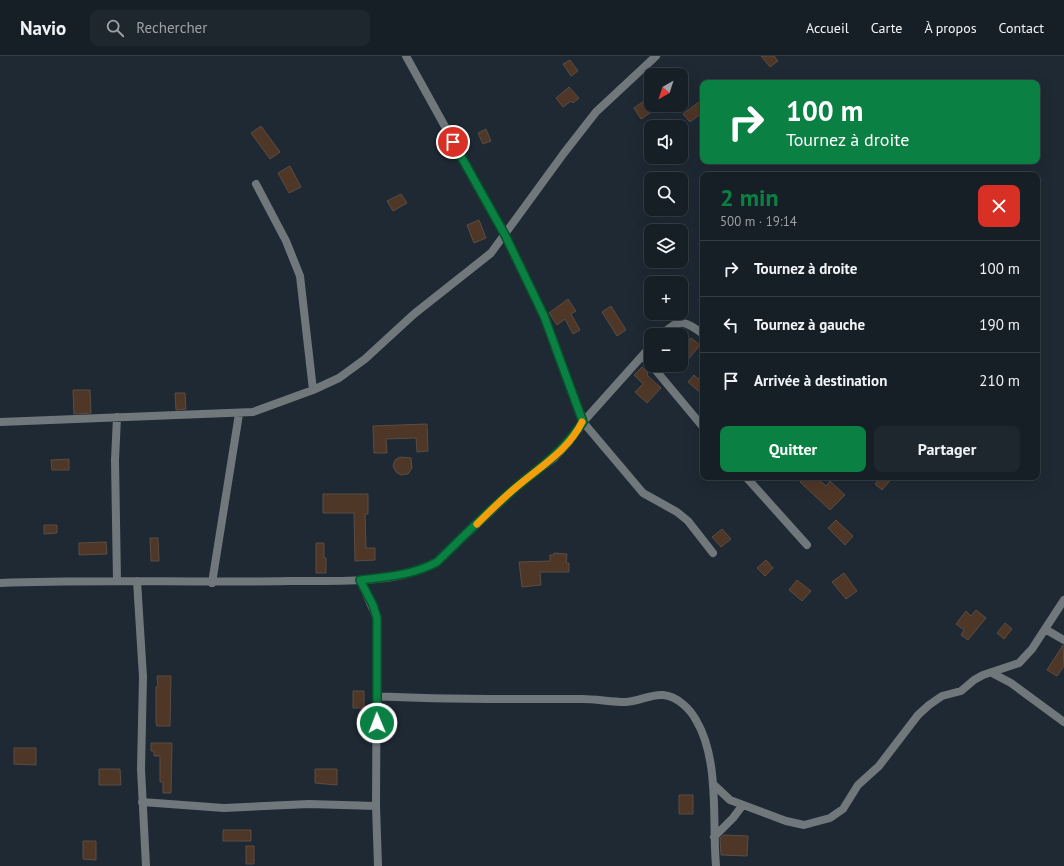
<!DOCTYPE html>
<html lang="fr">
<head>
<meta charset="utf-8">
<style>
	:root { --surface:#161f26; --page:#1f272e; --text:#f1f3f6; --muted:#9ea2a7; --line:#353d43; --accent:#0b8043 }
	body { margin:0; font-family:"PT Sans",sans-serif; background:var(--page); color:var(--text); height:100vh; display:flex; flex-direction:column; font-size:15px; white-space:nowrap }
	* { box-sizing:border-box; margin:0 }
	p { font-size:13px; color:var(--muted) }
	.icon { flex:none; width:22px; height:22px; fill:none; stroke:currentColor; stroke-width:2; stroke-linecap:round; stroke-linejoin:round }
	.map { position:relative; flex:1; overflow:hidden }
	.panel { position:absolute; left:700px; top:116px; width:340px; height:308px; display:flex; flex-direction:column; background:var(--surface); border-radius:8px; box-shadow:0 4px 16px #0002,0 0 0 1px var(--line) }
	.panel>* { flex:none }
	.hud { position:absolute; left:700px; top:24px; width:340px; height:84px; border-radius:8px; box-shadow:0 4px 16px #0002,0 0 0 1px var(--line); background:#0b8043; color:#fff; overflow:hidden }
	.needle { width:26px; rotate:219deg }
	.controls { position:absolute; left:644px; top:12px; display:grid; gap:8px }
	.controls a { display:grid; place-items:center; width:44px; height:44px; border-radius:8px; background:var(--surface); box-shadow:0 4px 16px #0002,0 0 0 1px var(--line); font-size:20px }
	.pin { position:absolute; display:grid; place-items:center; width:34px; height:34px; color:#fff; margin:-17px; border:2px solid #fff; border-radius:50%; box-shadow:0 1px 4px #0007 }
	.me { position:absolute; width:44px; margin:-22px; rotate:359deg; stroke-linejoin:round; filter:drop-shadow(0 0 3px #0008) }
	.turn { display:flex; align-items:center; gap:14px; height:84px; padding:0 20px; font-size:18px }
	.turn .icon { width:52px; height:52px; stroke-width:2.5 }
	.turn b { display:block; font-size:28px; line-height:34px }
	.round { display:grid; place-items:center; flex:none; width:42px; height:42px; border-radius:8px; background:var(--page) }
	.summary { display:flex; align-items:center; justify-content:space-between; height:68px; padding:0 20px }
	h1 { font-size:24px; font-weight:700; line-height:30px; color:var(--accent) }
	.cta { display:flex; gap:8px; margin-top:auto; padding:8px 20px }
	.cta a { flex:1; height:46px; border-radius:8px; background:var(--accent); color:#fff; font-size:16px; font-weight:700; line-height:46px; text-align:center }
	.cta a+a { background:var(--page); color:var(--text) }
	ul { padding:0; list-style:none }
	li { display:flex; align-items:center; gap:12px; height:56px; padding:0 20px; border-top:1px solid var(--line) }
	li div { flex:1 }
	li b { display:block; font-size:15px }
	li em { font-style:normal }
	header { display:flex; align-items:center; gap:24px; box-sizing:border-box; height:56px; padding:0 20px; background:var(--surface); border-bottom:1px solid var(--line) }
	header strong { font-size:19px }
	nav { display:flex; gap:22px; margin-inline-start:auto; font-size:14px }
	.search { width:280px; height:36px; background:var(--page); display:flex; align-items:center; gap:10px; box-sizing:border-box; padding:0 14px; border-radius:8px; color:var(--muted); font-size:15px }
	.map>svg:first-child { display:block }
</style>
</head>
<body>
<header>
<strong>Navio</strong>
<div class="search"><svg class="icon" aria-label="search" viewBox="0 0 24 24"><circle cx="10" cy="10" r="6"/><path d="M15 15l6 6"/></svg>Rechercher</div>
<nav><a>Accueil</a><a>Carte</a><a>À propos</a><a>Contact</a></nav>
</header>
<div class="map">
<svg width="1064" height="810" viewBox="0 0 1064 810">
	<rect width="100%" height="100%" fill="#1e2933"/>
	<path fill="#4f3727" stroke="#5b4d43" d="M761,0H774L778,5L770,11Z
		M570,4L578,15L571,20L563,8Z
		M569,31L579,42L573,47L571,45L563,51L556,42Z
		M648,42L651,49L656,53L641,63L634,52Z
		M703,43V56L690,66L683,58Z
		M261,70L280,96L270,103L251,77Z
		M486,73L491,85L483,88L478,77Z
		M290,110L301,131L289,137L278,117Z
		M401,138L407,147L393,155L387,145Z
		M479,164L486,182L474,187L467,169Z
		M568,243L576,255L571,258L580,274L573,278L565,263L557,269L549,257Z
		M611,250L626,274L617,280L602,256Z
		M691,282L700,289L687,305L681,300V294Z
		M642,311L648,317L647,319L661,332L647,347L635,336L643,328L634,319Z
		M703,316V339L688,326L694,319L698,323Z
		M73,334H90L91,357L74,358Z
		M175,337H185L186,353L176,354Z
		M427,368L428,395L417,396L416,382L386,383L387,397H374L373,370Z
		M400,401L411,402L412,412L408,418L401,419L396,416L393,410L395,404Z
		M69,403V414H52L51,404Z
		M804,421H816L826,430L830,425L845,439L830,454L800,426Z
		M881,421H893L882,434L875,428Z
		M323,438H368V458H365L366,492H375V504L355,505L354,457H323Z
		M836,464L853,480L845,489L828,472Z
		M44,469H57V477L44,478Z
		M722,473L731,483L721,491L712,481Z
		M150,482H158L159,505H151Z
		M106,486L107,498L79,499V487Z
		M316,487H324V502H326V517H316Z
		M554,497L567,498L566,507H569V516H540L541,529L522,531L519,506L550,505V499H554Z
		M766,504L773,512L765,520L757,512Z
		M844,517L857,535L846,543L832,526Z
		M797,524L811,535L802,545L789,534Z
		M976,554L986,562L968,584L961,579L964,574L956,568L966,555L971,560Z
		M1005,567L1012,573L1004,583L997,577Z
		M1063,589L1064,610L1057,620L1047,614Z
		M157,620H171L170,670H157L156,667V631L158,630Z
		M353,635H364V652H353Z
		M151,687H172L171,737H163V726H160V700H154V695H151Z
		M14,692H36V709L14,708Z
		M99,713H120L121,729H99Z
		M315,713H337V729L315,727Z
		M679,739H693V758H679Z
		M223,774H251V785H223Z
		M724,779L748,780L747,800L721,799L720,782Z
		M83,785H96V804L83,803Z
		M246,790H254V808H246Z"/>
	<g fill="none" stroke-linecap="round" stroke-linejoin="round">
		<path stroke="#70787c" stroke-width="8" d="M406,0L505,179L544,260L583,366L643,437L677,456L688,465L713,497
			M256,128L286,185L300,220L313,334
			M662,279C679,261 685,265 703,278
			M643,299L703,371
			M117,361L115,404L117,525
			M0,366L253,356L313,334L339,322L365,303L414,258L491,197L564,97L596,56L656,0
			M746,421L807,489
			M360,524L377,562L376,750L378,810
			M137,525L143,621L141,713L146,810
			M0,527C96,523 192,527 288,525C335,524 395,530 437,506L520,428L554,402L569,386L583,366L651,290
			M212,527L239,358
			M1045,573L1064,584
			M992,617L1011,627L1064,666
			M376,640C445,644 514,643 582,643C596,643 611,646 625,646C638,646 650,638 663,639C677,640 690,653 696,664C720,704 712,765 716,810
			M713,728L730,744L786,765L804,769L830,762L843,753L858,729L879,710L918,659L929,649L942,640L961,635L974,624L983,619L1019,607L1032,593L1064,544
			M142,746L224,752L309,748L376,750
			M714,781L733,762L742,750"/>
	</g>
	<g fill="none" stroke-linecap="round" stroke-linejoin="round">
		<defs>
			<path id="route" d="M377,667V562L373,549L360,524C387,521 413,519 437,506C464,480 491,452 520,428C547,406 562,396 583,366L544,260L505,179L453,86"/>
		</defs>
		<use href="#route" stroke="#07532c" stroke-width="10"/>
		<use href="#route" stroke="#0b8043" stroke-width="7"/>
		<path stroke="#f59e0b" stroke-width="7" d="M477,468C491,454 505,440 520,428C543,409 569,393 582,366"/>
	</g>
</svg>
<div class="controls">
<a><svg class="needle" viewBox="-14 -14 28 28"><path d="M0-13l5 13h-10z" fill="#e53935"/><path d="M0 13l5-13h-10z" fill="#9ea2a7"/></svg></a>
<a><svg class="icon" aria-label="sound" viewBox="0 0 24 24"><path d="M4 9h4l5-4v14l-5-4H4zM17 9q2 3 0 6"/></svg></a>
<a><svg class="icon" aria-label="search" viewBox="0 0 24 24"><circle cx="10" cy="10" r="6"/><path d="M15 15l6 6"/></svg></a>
<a><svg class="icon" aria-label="layers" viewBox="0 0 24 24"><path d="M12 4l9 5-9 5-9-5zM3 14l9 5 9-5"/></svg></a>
<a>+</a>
<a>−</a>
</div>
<div class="pin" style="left:453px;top:86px;background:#d93025"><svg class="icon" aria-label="arrive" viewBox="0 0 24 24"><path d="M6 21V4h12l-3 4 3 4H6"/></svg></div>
<svg class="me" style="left:377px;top:667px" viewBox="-20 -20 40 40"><circle r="17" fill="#0b8043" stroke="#fff" stroke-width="3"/><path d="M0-11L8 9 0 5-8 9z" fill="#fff"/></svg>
<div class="hud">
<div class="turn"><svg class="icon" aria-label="right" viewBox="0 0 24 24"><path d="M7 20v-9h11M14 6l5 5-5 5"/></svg><div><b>100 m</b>Tournez à droite</div></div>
</div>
<section class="panel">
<div class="summary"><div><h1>2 min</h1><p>500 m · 19:14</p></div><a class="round" style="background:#d93025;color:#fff"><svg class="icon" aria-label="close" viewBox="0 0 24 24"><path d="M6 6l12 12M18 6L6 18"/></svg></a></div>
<ul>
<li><svg class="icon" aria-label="right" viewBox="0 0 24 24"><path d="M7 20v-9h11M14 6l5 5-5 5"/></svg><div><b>Tournez à droite</b></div><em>100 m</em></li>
<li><svg class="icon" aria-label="left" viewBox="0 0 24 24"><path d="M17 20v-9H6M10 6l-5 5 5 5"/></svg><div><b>Tournez à gauche</b></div><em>190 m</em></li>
<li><svg class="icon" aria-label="arrive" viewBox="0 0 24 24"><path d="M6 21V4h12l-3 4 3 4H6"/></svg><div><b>Arrivée à destination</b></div><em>210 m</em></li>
</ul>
<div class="cta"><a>Quitter</a><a>Partager</a></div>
</section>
</div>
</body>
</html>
